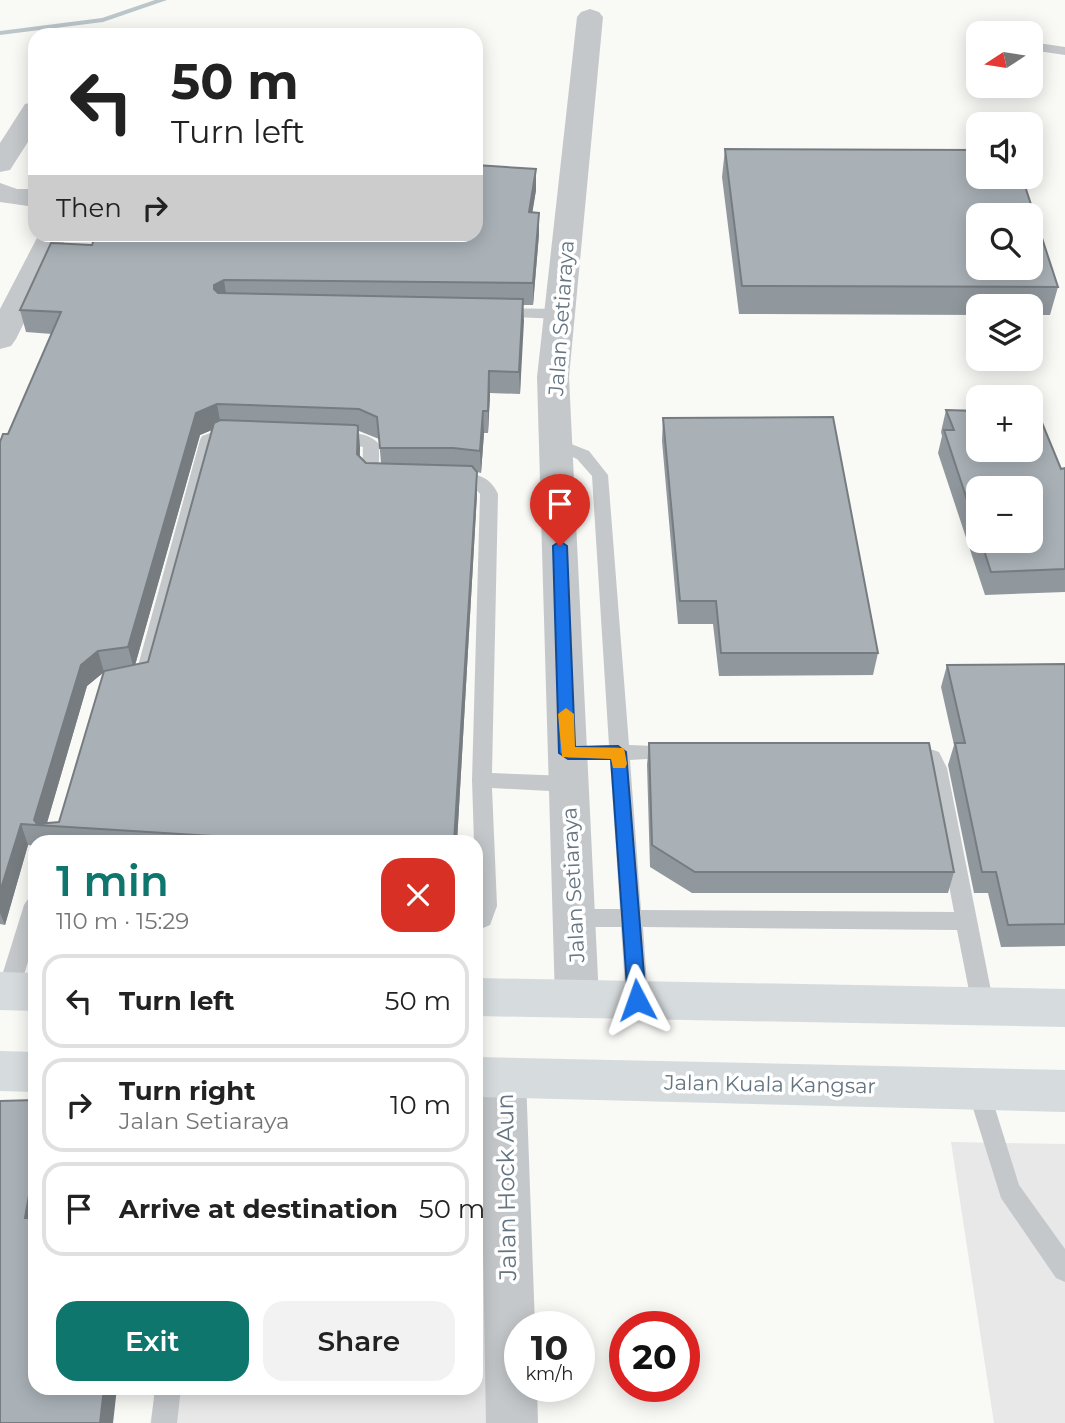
<!DOCTYPE html>
<html lang="en">
<head>
<meta charset="utf-8">
<style>
	:root { --surface:#fff; --page:#f2f2f2; --text:#222; --muted:#767676; --line:#e0e0e0; --accent:#0f766e }
	body { margin:0; font-family:Montserrat,sans-serif; background:var(--page); color:var(--text); height:100vh; display:flex; flex-direction:column; font-size:26px; white-space:nowrap }
	* { box-sizing:border-box; margin:0 }
	p { font-size:23px; color:var(--muted) }
	.icon { flex:none; width:38px; height:38px; fill:none; stroke:currentColor; stroke-width:2; stroke-linecap:round; stroke-linejoin:round }
	.map { position:relative; flex:1; overflow:hidden }
	.side { position:absolute; left:28px; top:835px; width:455px; height:560px; display:flex; flex-direction:column; background:var(--surface); border-radius:21px; box-shadow:0 4px 18px #0003 }
	.side>* { flex:none }
	.banner { position:absolute; left:28px; top:28px; width:455px; height:214px; border-radius:21px; box-shadow:0 4px 18px #0003; background:#fff; color:var(--text); overflow:hidden }
	.needle { width:46px; rotate:258deg }
	.fabs { position:absolute; left:966px; top:21px; display:grid; gap:14px }
	.fabs a { display:grid; place-items:center; width:77px; height:77px; border-radius:14px; background:var(--surface); box-shadow:0 4px 18px #0003; font-size:35px }
	.speed { position:absolute; left:504px; top:1311px; display:flex; gap:14px; font-size:35px; font-weight:700; text-align:center }
	.speed>* { display:grid; place-content:center; width:91px; height:91px; border-radius:50%; background:var(--surface); box-shadow:0 4px 18px #0003; line-height:1 }
	.speed small { font-size:18px; font-weight:400 }
	.speed .limit { border:10px solid #d22; background:#fff; color:#111 }
	.pin { position:absolute; display:grid; place-items:center; width:60px; height:60px; color:#fff; margin:-72px -30px; border-radius:50% 50% 50% 0; rotate:-45deg; box-shadow:0 0 7px #0007 }
	.pin .icon { rotate:45deg }
	.me { position:absolute; width:77px; margin:-38px; rotate:356deg; stroke-linejoin:round; filter:drop-shadow(0 0 5px #0008) }
	.turn { display:flex; align-items:center; gap:24px; height:147px; padding:0 28px; font-size:32px }
	.turn .icon { width:91px; height:91px; stroke-width:2.5 }
	.turn b { display:block; font-size:49px; line-height:60px }
	.then { display:flex; align-items:center; height:66px; padding:0 28px; background:#0003; gap:14px; font-size:26px }
	.round { display:grid; place-items:center; flex:none; width:74px; height:74px; border-radius:21px; background:var(--page) }
	.overview { display:flex; align-items:center; justify-content:space-between; height:119px; padding:0 28px }
	h1 { font-size:42px; font-weight:600; line-height:52px; color:var(--accent) }
	.action { display:flex; gap:14px; margin-top:auto; padding:14px 28px }
	.action a { flex:1; height:80px; border-radius:21px; background:var(--accent); color:#fff; font-size:28px; font-weight:600; line-height:80px; text-align:center }
	.action a+a { background:var(--page); color:var(--text) }
	ul { padding:0; list-style:none }
	li { display:flex; align-items:center; gap:21px; height:94px; margin:0 14px 10px; padding:0 14px; border:4px solid var(--line); border-radius:21px }
	li div { flex:1 }
	li b { display:block; font-size:26px }
	li em { font-style:normal }
	.map>svg:first-child { display:block }
</style>
</head>
<body>
<div class="map">
<svg width="1065" height="1423" viewBox="0 0 1065 1423">
	<rect width="100%" height="100%" fill="#f9f9f6"/>
	<path fill="#e7e8e7" d="M951,1142L1065,1144V1423H994Z
		M501,1147L515,1423H150L156,1388H476V1148Z"/>
	<g fill="none" stroke-linecap="round" stroke-linejoin="round">
		<path fill="#bbc6ca" fill-rule="evenodd" d="M155,0H167L103,22L0,35V31L102,18Z"/>
		<path fill="#c4c8cb" fill-rule="evenodd" d="M1031,42L1065,47V55L1031,50Z
			M498,308L560,309L568,314L560,319L493,316L490,313Z
			M221,429H233L241,434L239,438L216,443L153,678L151,683L137,687L130,685L128,680L130,675L136,673L200,440L202,436Z
			M334,433C350,433 368,431 379,444V473L387,475L390,479L387,483L381,485L364,480L362,476L363,447L328,442L326,438L328,434Z
			M556,438L589,451L608,475L629,745L679,747L682,752L679,757L630,760L641,910L954,912L927,768L925,763L898,757L895,752L898,747C910,743 927,748 939,752L947,768L994,1006L991,1013L983,1016L975,1013L972,1006L957,930L643,927L648,1000L645,1007L637,1010L629,1007L626,1000L621,927H576L568,924L565,918L568,912L576,909H620L610,760L561,758L558,753L561,748L609,745L592,476L577,459L550,447L548,443L550,439Z
			M453,473C473,473 489,474 498,494L492,773L568,776L575,778L578,784L575,790L568,792L492,788L497,906L490,925L476,931V842H474L472,780L480,494L472,485L447,483L444,479L447,475Z
			M35,896V939L19,991L16,998L8,1000L0,997V982L24,905L28,899Z
			M978,1079L986,1082L989,1089L1019,1185L1065,1249V1282L1056,1278L1001,1198L967,1089L970,1082Z
			M155,1388H181L177,1423H151Z"/>
		<path fill="#c4c8cb" fill-rule="evenodd" d="M590,9L599,12L603,17L569,377L599,999L593,1012L577,1018L561,1012L555,999L537,377L577,17L581,12Z
			M35,102V131L10,170L0,172V143L25,104Z
			M0,183L17,189H35V207L0,202Z
			M39,234H68L16,339L11,346L0,349V309Z
			M503,1058L519,1064L526,1078L535,1326H520V1386H537L538,1423H486L480,1078L487,1064Z"/>
		<path fill="#d6dbde" fill-rule="evenodd" d="M0,972L35,973V1011L0,1010Z
			M476,978L1065,989V1027L476,1016Z
			M0,1051L35,1052V1092L0,1091Z
			M476,1057L1065,1070V1112L476,1097Z"/>
	</g>
	<path fill="#91989d" fill-rule="evenodd" d="M725,149L1058,287L1050,315H1031V306H978V315L739,314L722,177Z
		M536,169V190L532,212L539,234L533,305H523L520,394L490,393L488,433H484L481,473L477,472V494L457,842H35V846L28,845L5,925L0,924V442L8,434L52,334L26,332L20,310L92,245ZM212,430L148,662L135,665L200,435ZM359,431L379,439L381,463H366L360,457ZM104,672L59,822L47,823L87,686Z
		M946,410L1061,469L1065,468V592L985,595L938,453L942,436L941,432ZM978,488L1031,541H978Z
		M663,418L878,653L873,675L719,676L713,624H678L662,441Z
		M1065,664V946L1001,947L988,893H974L948,765L954,745L941,687L947,665Z
		M649,743L954,872L948,893H692L650,867L647,765Z"/>
	<path fill="#767c80" d="M536,169V190L529,234V212Z
		M539,213V234L533,305V283Z
		M224,280L227,301L214,289V285Z
		M523,299L524,321L520,394L519,372Z
		M489,371L490,393L488,433V411Z
		M217,404L221,426L200,435L134,669L128,647L196,413Z
		M483,411L484,433L481,473L480,451Z
		M358,426L360,448L359,476L357,454Z
		M477,472V494L457,842H454Z
		M98,651L104,672L87,686L46,826L36,825L34,820L81,665Z
		M21,824L28,845L5,925L0,913V892Z
		M35,1162V1237L25,1218Z
		M104,1388H117L113,1423H100Z"/>
	<path fill="#a9b1b7" stroke="#767c80" stroke-width="2" fill-rule="evenodd" d="M725,149L978,150V177H1022L1058,287L742,286ZM978,215H1031V268H978Z
		M476,165L536,169L529,212L539,213L533,283L224,280L214,285V289L218,293L523,299L519,372L489,371L488,411H483L480,451L453,448H380L377,417L359,409L217,404L196,413L128,647L98,651L81,665L34,820L37,824L59,822L104,671L148,662L214,423L220,420L355,425L358,426L357,454L366,463L472,466L477,472L454,842H278V840L21,824L0,892V442L3,434H8L61,312L20,310L51,243L92,245L96,234H476Z
		M946,410L978,411V450H1031V413H1038L1061,469L1065,468V569L991,572L981,541H1031V488H978V533L944,430H954Z
		M833,417L878,653H721L716,601H680L663,418Z
		M1065,664V924L1008,925L996,872H982L955,743H965L947,665Z
		M649,743H929L954,872H695L652,845Z
		M35,1100V1162L25,1218H35V1388H104L100,1423H0V1101Z"/>
	<path fill="#1a73e8" stroke="#114b97" stroke-width="2" d="M560,541L567,546L575,747L618,746L626,752L646,1000L643,1006L637,1008L630,1006L628,1000L611,759H568L559,753L553,546Z"/>
	<path fill="#f59e0b" d="M566,708L574,714L575,747L624,748L627,764L625,768H613L611,759L562,757L558,714Z"/>
	<g text-anchor="middle" dominant-baseline="central" stroke-width="7" stroke-linejoin="round" paint-order="stroke">
		<g font-size="21" fill="#647481" stroke="#fff">
			<text transform="translate(561 318) rotate(-86)">Jalan Setiaraya</text>
			<text transform="translate(573 885) rotate(-93)">Jalan Setiaraya</text>
			<text transform="translate(770 1084) rotate(1)">Jalan Kuala Kangsar</text>
		</g>
		<g font-size="24" fill="#647481" stroke="#fff">
			<text transform="translate(506 1187) rotate(-91)">Jalan Hock Aun</text>
		</g>
	</g>
</svg>
<div class="fabs">
<a><svg class="needle" viewBox="-14 -14 28 28"><path d="M0-13l5 13h-10z" fill="#e53935"/><path d="M0 13l5-13h-10z" fill="#767676"/></svg></a>
<a><svg class="icon" aria-label="sound" viewBox="0 0 24 24"><path d="M4 9h4l5-4v14l-5-4H4zM17 9q2 3 0 6"/></svg></a>
<a><svg class="icon" aria-label="search" viewBox="0 0 24 24"><circle cx="10" cy="10" r="6"/><path d="M15 15l6 6"/></svg></a>
<a><svg class="icon" aria-label="layers" viewBox="0 0 24 24"><path d="M12 4l9 5-9 5-9-5zM3 14l9 5 9-5"/></svg></a>
<a>+</a>
<a>−</a>
</div>
<div class="speed"><div>10<small>km/h</small></div><div class="limit">20</div></div>
<div class="pin" style="left:560px;top:546px;background:#d93025"><svg class="icon" aria-label="arrive" viewBox="0 0 24 24"><path d="M6 21V4h12l-3 4 3 4H6"/></svg></div>
<svg class="me" style="left:637px;top:1000px" viewBox="-20 -20 40 40"><path d="M0-17L14 15 0 8-14 15z" fill="#1a73e8" stroke="#fff" stroke-width="4"/></svg>
<div class="banner">
<div class="turn"><svg class="icon" aria-label="left" viewBox="0 0 24 24"><path d="M17 20v-9H6M10 6l-5 5 5 5"/></svg><div><b>50 m</b>Turn left</div></div>
<div class="then">Then<svg class="icon" aria-label="right" viewBox="0 0 24 24"><path d="M7 20v-9h11M14 6l5 5-5 5"/></svg></div>
</div>
<section class="side">
<div class="overview"><div><h1>1 min</h1><p>110 m · 15:29</p></div><a class="round" style="background:#d93025;color:#fff"><svg class="icon" aria-label="close" viewBox="0 0 24 24"><path d="M6 6l12 12M18 6L6 18"/></svg></a></div>
<ul>
<li><svg class="icon" aria-label="left" viewBox="0 0 24 24"><path d="M17 20v-9H6M10 6l-5 5 5 5"/></svg><div><b>Turn left</b></div><em>50 m</em></li>
<li><svg class="icon" aria-label="right" viewBox="0 0 24 24"><path d="M7 20v-9h11M14 6l5 5-5 5"/></svg><div><b>Turn right</b><p>Jalan Setiaraya</p></div><em>10 m</em></li>
<li><svg class="icon" aria-label="arrive" viewBox="0 0 24 24"><path d="M6 21V4h12l-3 4 3 4H6"/></svg><div><b>Arrive at destination</b></div><em>50 m</em></li>
</ul>
<div class="action"><a>Exit</a><a>Share</a></div>
</section>
</div>
</body>
</html>
